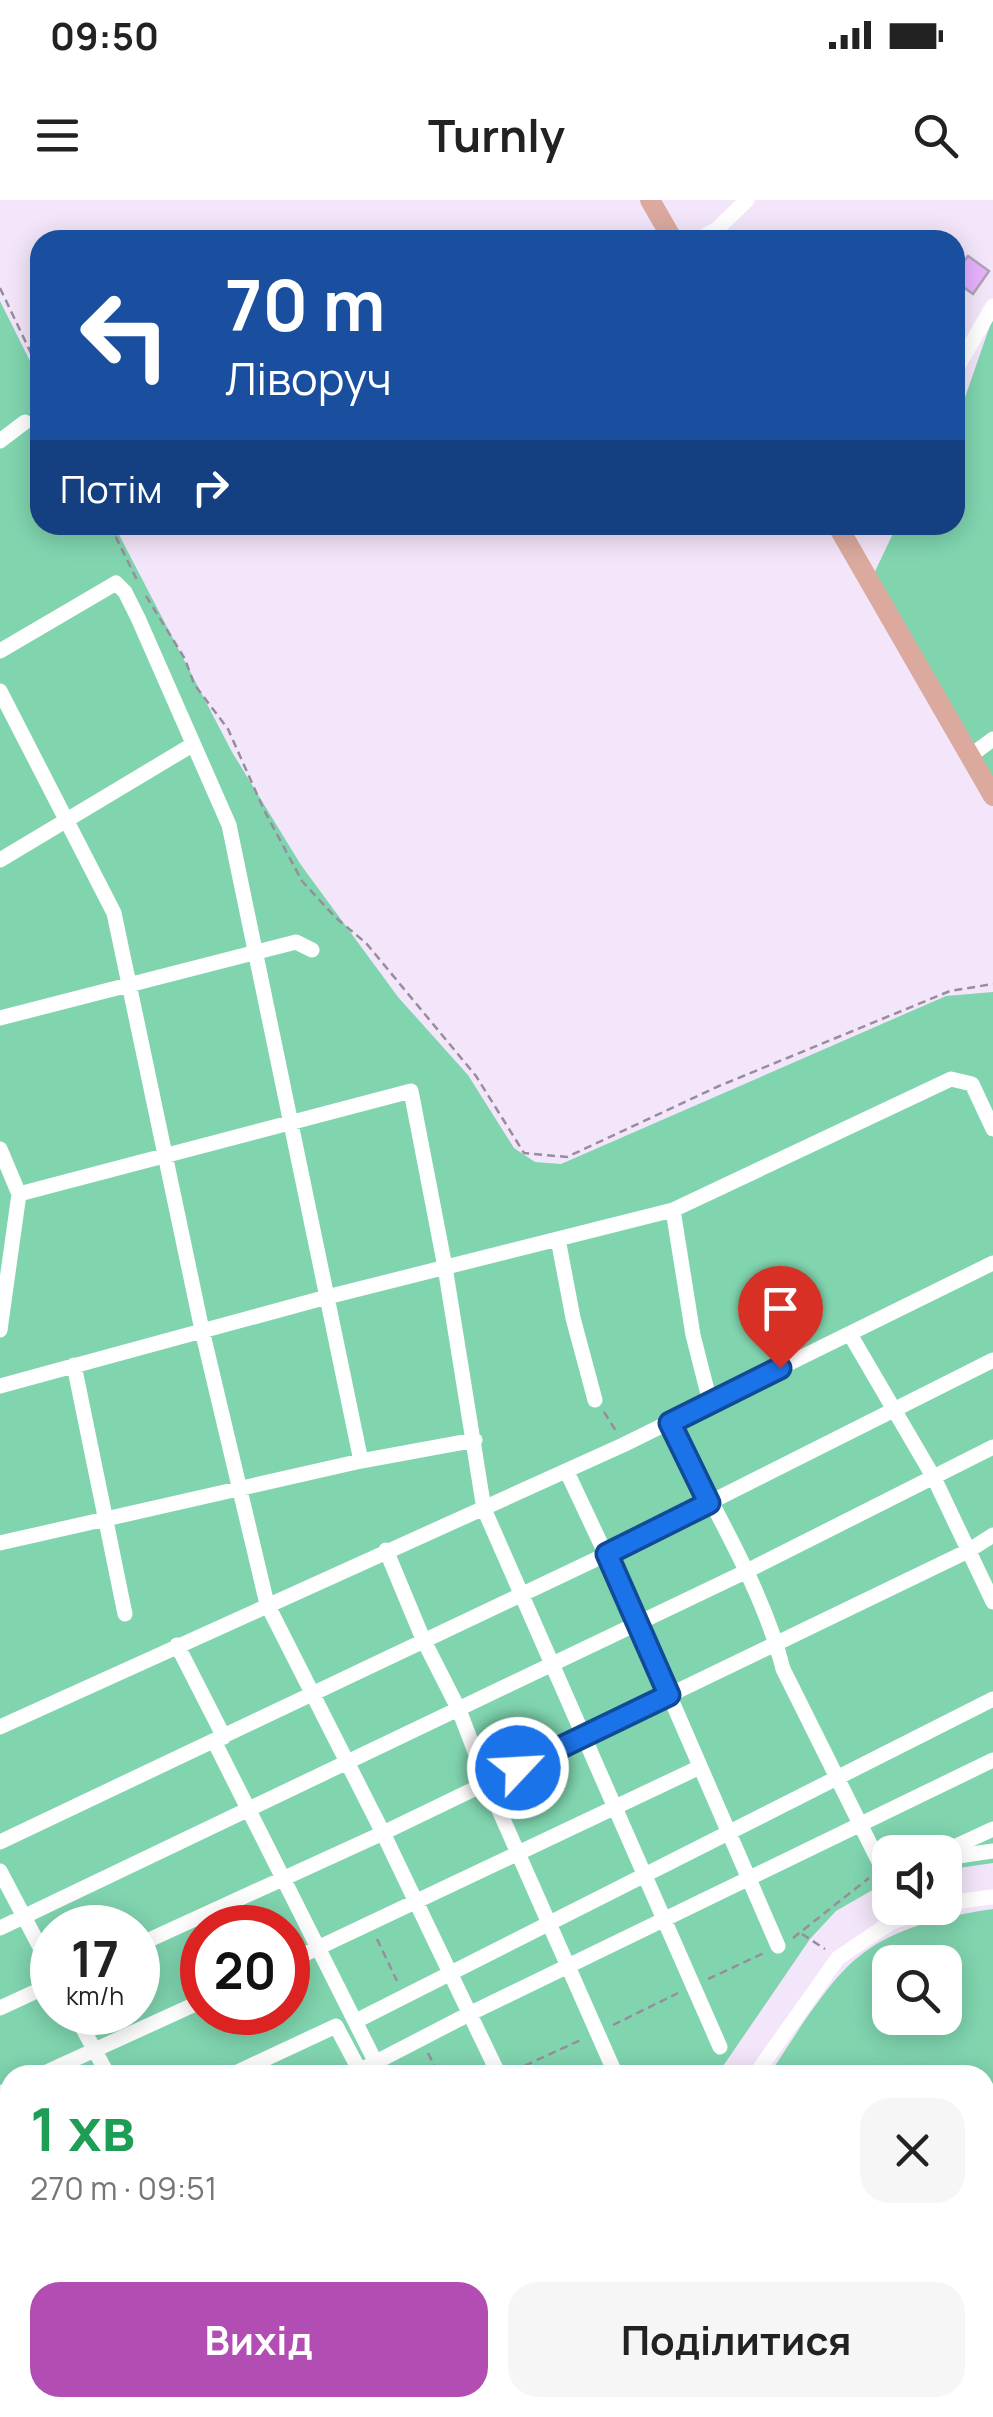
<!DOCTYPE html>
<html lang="uk">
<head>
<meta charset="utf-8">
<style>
	:root { --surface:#fff; --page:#f6f6f6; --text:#222; --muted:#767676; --accent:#b14db3 }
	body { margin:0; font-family:Manrope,sans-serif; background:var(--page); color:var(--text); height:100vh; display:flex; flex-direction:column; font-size:38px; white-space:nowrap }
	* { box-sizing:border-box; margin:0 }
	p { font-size:32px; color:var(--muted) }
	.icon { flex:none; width:55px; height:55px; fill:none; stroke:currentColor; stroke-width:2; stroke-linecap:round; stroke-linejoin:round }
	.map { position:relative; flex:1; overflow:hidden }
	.sheet { position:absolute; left:0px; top:1865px; width:995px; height:352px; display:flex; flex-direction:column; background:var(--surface); border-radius:30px 30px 0 0; box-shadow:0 5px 25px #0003 }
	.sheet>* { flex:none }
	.banner { position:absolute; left:30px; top:30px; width:935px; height:305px; border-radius:30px; box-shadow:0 5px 25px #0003; background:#1a4fa0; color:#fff; overflow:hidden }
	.controls { position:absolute; left:872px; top:1635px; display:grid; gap:20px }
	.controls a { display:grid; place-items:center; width:90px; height:90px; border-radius:20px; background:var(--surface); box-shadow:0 5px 25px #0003; font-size:50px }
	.speed { position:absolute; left:30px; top:1705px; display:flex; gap:20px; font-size:50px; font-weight:700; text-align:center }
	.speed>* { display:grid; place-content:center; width:130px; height:130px; border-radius:50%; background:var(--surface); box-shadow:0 5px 25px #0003; line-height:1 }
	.speed small { font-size:25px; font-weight:400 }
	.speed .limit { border:15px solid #d22; background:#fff; color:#111 }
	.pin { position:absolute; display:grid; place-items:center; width:85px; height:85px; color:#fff; margin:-102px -42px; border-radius:50% 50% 50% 0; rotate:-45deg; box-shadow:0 0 10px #0007 }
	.pin .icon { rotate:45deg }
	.me { position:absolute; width:110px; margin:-55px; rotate:65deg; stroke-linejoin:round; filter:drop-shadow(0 0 8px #0008) }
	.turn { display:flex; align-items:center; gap:35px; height:210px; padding:0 30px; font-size:45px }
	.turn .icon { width:130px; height:130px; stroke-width:2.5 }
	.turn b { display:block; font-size:70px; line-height:85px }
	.then { display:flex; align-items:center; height:95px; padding:0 30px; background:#0003; gap:20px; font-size:38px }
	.round { display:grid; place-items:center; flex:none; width:105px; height:105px; border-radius:30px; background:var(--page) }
	.headline { display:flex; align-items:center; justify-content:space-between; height:170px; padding:0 30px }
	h1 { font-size:60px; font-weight:700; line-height:75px; color:#1e9e55 }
	.primary-button { display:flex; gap:20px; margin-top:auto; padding:20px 30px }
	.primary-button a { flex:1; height:115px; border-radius:30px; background:var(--accent); color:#fff; font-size:40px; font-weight:700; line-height:115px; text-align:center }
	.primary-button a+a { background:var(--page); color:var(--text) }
	.status { display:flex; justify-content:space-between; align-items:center; height:70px; padding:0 50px; background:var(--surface); direction:ltr }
	.status svg { height:28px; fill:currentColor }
	header { display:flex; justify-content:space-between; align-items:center; height:130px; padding:0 30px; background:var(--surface); font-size:45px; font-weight:700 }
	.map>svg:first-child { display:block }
</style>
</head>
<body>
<div class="status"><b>09:50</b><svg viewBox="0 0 49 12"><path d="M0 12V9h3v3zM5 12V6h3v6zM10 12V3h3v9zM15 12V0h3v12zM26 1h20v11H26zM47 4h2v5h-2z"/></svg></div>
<header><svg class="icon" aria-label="menu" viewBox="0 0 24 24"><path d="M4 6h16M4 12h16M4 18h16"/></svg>Turnly<svg class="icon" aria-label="search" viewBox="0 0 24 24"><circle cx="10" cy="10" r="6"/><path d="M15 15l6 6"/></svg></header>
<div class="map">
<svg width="993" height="2217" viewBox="0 0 993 2217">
	<rect width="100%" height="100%" fill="#f4e6fa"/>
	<path fill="#80d5af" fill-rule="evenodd" d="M0,101L40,181V325H114L232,552L301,665L398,797L468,875L514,948L535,962L561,964L946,796L993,792V1663L945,1670V1652H890V1680L836,1711L810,1739L717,1875H10V2208H268L249,2217H0ZM52,1728H138V1812H52ZM202,1728H288V1812H202Z
		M993,117V596L870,382L897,325H955V226Z
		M993,1709V2217H490L497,2208H985V1875H769C791,1842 827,1782 857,1758C894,1727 946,1716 993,1709ZM890,1762H945V1818H890Z"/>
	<path fill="#e7b2fe" stroke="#afa2b4" stroke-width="2.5" d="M968,56L989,71L973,94L955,81V74Z"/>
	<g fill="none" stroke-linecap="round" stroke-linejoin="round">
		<path stroke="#988d9c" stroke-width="2.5" stroke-dasharray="8 5" stroke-linecap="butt" d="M0,88L40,172
			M110,325L137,380
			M146,396L185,459L194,484L228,529L264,610L302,681L336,718L366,743L476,876L524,953L567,957L719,886L950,791L993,784
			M604,1212L616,1231
			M802,1734L825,1749
			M793,1738L869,1678
			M377,1739L397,1781
			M708,1779L764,1753
			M613,1825L678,1793
			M428,1853L439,1875
			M513,1871L583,1839
			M0,2177L10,2172
			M551,2208L563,2217"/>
		<path stroke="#fff" stroke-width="15" d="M698,40L717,29L747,0
			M955,171L993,106
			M0,241L25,222
			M0,451L116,383L125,392L138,418L229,625L361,1261
			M0,491L114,713L202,1130L267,1404L383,1633L499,1875
			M970,556L993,539
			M0,660L192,545
			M0,818L296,742L312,750
			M0,949L19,994L0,1130
			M19,994L411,891L445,1067L484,1309L720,1847
			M673,1010L693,1135L710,1202
			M558,1039L573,1118L595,1200
			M851,1136L934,1278L993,1402
			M74,1165L125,1414
			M0,1186L327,1097L673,1010L951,879L972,884L993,929
			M671,1223C707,1299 763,1387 783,1469L882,1668L890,1667
			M567,1272L638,1423L778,1746
			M0,1343L361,1261L475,1240
			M386,1350L423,1439L459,1510L487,1583L616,1875
			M177,1445L224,1537
			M0,1527L623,1245L993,1063
			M214,1541L382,1875
			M0,1642L607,1354L993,1160
			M943,1652L993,1629
			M945,1658L993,1651
			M0,1671L52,1770
			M945,1703L993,1697
			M0,1728L745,1372L993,1247
			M138,1745L383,1633L968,1351L993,1335
			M288,1762L700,1567
			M0,1808L52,1784
			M74,1812L108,1875
			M356,1821L993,1499
			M40,1875L202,1801
			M231,1875L336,1826L362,1875
			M351,1875L469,1814L993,1560
			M755,1875L838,1758L890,1723L931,1708
			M0,1893L10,1889
			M0,1980L10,1976
			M0,2048L10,2043
			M0,2092L10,2112
			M154,2208L159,2217
			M267,2208L272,2217
			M50,2217L69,2208
			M201,2217L221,2208
			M359,2217L376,2208
			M451,2217L467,2208"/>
		<path stroke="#dba99e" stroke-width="20" d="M650,0L673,40
			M837,325L993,596"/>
	</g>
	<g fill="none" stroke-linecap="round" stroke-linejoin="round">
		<defs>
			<path id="route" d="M518,1568L669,1495L607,1354L709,1303L670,1223L780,1168"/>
		</defs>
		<use href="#route" stroke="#114b97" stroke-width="25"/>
		<use href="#route" stroke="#1a73e8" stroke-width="18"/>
	</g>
</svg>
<div class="controls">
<a><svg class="icon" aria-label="sound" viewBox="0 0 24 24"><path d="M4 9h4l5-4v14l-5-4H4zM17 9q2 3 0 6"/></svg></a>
<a><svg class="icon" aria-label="search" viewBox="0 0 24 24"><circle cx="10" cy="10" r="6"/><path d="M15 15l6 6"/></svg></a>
</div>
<div class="speed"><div>17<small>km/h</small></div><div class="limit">20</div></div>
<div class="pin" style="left:780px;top:1168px;background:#d93025"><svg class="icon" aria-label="arrive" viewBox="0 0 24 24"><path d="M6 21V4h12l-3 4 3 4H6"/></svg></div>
<svg class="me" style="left:518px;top:1568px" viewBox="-20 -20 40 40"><circle r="17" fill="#1a73e8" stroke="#fff" stroke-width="3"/><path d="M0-11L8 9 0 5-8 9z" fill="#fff"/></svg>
<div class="banner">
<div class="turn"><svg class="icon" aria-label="left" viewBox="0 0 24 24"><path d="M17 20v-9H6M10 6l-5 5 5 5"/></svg><div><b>70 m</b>Ліворуч</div></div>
<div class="then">Потім<svg class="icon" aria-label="right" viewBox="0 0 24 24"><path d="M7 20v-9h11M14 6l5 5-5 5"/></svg></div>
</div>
<section class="sheet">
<div class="headline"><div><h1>1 хв</h1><p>270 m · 09:51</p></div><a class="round"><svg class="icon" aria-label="close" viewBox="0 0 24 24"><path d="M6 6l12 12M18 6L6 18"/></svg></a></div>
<div class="primary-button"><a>Вихід</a><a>Поділитися</a></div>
</section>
</div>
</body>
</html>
